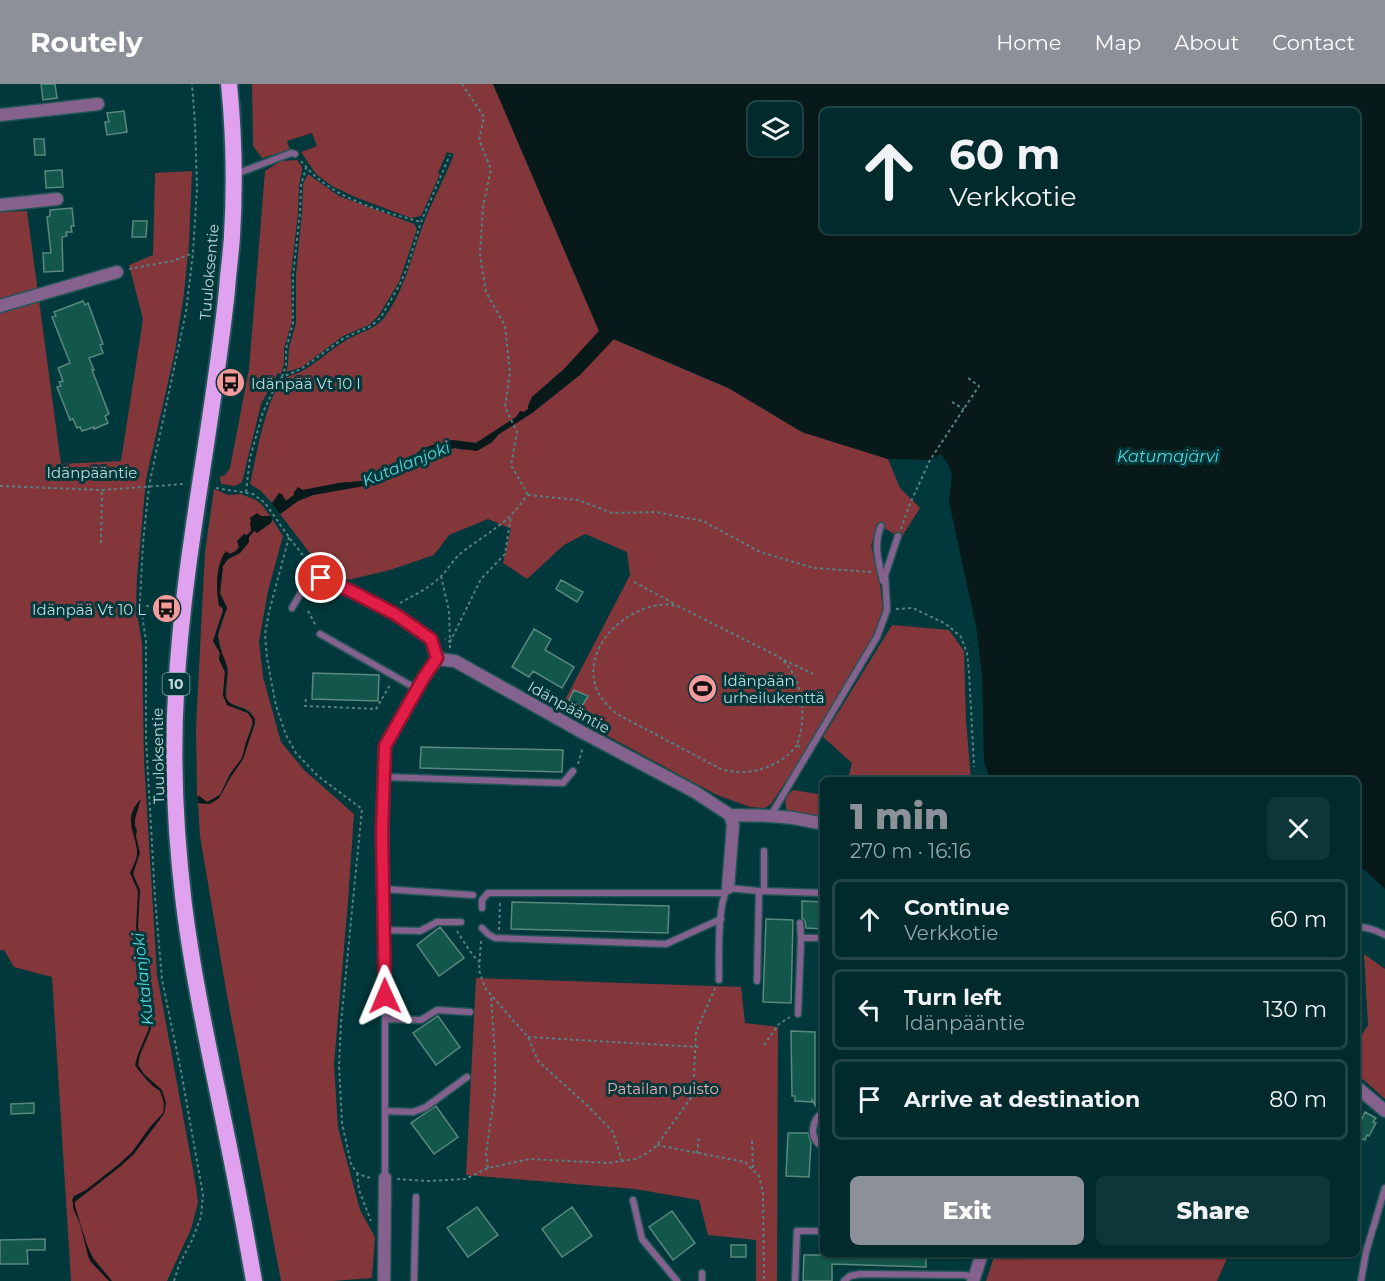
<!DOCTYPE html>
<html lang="en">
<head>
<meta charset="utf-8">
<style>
	:root { --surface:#002a2c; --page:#0e3638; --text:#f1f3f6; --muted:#95a7a9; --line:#224648; --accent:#8c9099 }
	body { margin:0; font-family:Montserrat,sans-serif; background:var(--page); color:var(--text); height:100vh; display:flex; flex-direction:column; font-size:22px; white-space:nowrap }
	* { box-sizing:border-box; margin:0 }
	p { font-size:20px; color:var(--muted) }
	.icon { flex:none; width:33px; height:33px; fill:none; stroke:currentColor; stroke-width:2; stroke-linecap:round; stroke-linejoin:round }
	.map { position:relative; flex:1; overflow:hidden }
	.sheet { position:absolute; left:820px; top:693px; width:540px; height:480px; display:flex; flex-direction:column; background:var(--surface); border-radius:9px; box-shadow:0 2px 4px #0004,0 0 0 2px var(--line) }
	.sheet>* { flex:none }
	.guide { position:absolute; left:820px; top:24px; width:540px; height:126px; border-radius:9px; box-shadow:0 2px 4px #0004,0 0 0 2px var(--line); background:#002a2c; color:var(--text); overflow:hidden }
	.controls { position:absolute; left:748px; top:18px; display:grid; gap:12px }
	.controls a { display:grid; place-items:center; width:54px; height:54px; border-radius:9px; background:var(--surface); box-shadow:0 2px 4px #0004,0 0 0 2px var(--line); font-size:30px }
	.pin { position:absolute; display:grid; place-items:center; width:51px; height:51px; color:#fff; margin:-26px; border:3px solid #fff; border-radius:50%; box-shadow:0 2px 6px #0007 }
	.me { position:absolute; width:66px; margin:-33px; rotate:359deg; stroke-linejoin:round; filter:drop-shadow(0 0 4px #0008) }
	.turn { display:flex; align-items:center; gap:21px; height:126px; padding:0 30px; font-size:27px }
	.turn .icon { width:78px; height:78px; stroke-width:2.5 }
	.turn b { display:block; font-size:42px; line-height:51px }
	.round { display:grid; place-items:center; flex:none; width:63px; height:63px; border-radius:9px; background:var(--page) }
	.summary { display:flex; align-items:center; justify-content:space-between; height:102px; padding:0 30px }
	h1 { font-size:36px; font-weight:800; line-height:45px; color:var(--accent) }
	.action { display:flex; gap:12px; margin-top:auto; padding:12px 30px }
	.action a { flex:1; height:69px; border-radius:9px; background:var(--accent); color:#fff; font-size:24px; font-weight:800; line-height:69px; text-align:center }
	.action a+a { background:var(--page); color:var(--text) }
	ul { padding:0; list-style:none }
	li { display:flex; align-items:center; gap:18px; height:81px; margin:0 12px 9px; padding:0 18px; border:3px solid var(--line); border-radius:9px }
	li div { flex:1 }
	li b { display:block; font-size:22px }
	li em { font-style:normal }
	header { display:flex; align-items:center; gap:36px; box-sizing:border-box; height:84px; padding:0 30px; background:var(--accent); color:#fff }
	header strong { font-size:28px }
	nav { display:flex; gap:33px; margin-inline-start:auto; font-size:21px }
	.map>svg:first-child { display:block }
</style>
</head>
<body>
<header>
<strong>Routely</strong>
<nav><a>Home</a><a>Map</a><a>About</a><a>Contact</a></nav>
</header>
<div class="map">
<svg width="1385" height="1197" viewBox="0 0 1385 1197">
	<rect width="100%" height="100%" fill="#00383b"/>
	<path fill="#84373b" d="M252,0H493L599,247L613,255L730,305L802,348L888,375L900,404L920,424L901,454L879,441L871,461L879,491L883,526L877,546L799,677L771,720L765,724L750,723L717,711L552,622L556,612L565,616L630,491L627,468L585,450L564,461L527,495L503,479L511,445L488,435L449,451L434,471L390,486L348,496L309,468L280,430L298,417L313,411L370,400L419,375L441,367L455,364L462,366L491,359L499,350L532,329L579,291L563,286L532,313L528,325L524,328L476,359L452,356L441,361H433L422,365L409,376L398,382L389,384L362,397L339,399L294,408V411L285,417L274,418L272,419L261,407L250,400C256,374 265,316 283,296C288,291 298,290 304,286C318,278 330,266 345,257C357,249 375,246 384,234C405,206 411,173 423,141C432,117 445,94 454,70L447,68L438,89L440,90L421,132L411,134L355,113L332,102L316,90L301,68L317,62L312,49L287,57L290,66L262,74L253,62Z
		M297,76L302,83V87L299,101L298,129L291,190L292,238L284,264V280L281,290L278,289L261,320L242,398L236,402L221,400L220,393L225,391L230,384L249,285L265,87L281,77Z
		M192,87L189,159L184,209L175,267L146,395L137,493L136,523L142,560L144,677L157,891L196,1102L198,1119L191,1145L167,1197H71L52,893L14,883L4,866H0V128L27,127L61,380L121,377L143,235L129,181L153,171L155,89Z
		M308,90L339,112L414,140L417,145L399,198L379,231L369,241L343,252L302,283L286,288L288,281L289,264L296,239V191L302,127L303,100Z
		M214,405L228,411L241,410L256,416L263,422L270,432H261L250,435L252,437L251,447L247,451H244L237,457L239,463L236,467L230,470L226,468L217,505L223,527L213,557L220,569L219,575L225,588L223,611L227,621L248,629L253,637L242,674L230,690L220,711L207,718L199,712L197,713L196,643L205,468Z
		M272,435L283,452L268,507L259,557L263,593L281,658L304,686L354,730L348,817L334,980L338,1044L360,1126L375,1153L372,1194L333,1197H281L226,906L200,752L198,719L210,720L219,714L230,694L243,675L255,636L251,629L246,625L229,619L226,613L228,585L222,570L218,551L227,524L220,509L223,482L228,475L240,469L249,458V453L254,447L271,439Z
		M892,541L949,546L964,567L966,636L971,696H848L852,679L823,653Z
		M793,706L823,711V732L787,727C784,715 785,714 793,706Z
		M1364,870L1385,885V1015L1358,991V957L1368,941Z
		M476,894L741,903L745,939L778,943L777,1197H756V1156L708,1151L699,1116L635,1105L466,1091Z
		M995,1170H1229L1217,1197H986Z"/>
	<path fill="#08191a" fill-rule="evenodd" d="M493,0H1385V805L1358,780V696H988L989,692L984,678L982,592L976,542L949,418L952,391L949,382L941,370L930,376L888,375L802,348L727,303L614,255L580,291L532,329L499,350L491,359L477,367L455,364L441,367L419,375L370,401L313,411L298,417L280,430L272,419L279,409L282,410L286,417L294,411V408L298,403L303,406L339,399L362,397L389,384L398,382L409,376L422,365L433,361H441L452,356L476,359L516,333L520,327L524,328L528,325V322L532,313L563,286L599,247ZM824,27H1358V147H824ZM792,28V62H759V28Z
		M257,429L261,432H270L272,435L271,439L257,449L254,447L249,453V458L240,469L228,475L223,482L220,509L227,524C224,532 219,541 218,550C216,563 227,574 227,586C228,596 221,610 229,618C237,626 245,621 255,635V639L243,675L230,694L219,714L210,720L198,719L199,717L197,713L199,712L207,718L220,711L230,690L242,674L246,658L253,641L252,635L248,629L227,621L223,611L225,588L219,575L220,569L213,557L223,527V524L219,522C216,506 215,481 226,467L230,470L236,467L239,463L237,457L244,450L247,451L251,447L250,439L251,437L250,434Z
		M141,715L135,735V742L137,746L136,752L140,769L133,790L140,806L138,843L151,945L140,971L138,981L144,990L162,1006L166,1019L164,1030L134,1070L121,1082L75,1118V1122L87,1161L93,1174L112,1197H109L91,1178L88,1172L80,1140L73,1124V1119L72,1116L74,1112L86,1106L119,1080L132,1068L150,1043L163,1029L164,1019L160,1007C150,1001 141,990 135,981L138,970L149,944L136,842L138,807L130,789C133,782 138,773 137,766C134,746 123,733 141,715Z"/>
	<path fill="#13564b" stroke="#5a887e" stroke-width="1.5" d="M41,0H55L57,14L43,16Z
		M124,27L127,48L107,51L105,38H109L107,29Z
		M34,55H44L45,71H35Z
		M62,86L63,103L46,104L45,87Z
		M72,124L74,142H71L72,148H66L67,152L62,153L63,187L44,188L43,169H51L47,133L50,132V126Z
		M133,137H147L146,153H132Z
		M83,217L85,221L88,219L103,260L100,261L103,269L89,274L94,286H92L109,330L105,332L108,339L94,345V343L82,347L80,343L77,344L73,335L70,336L57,303L61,302L59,298L63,297L58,284L70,279L52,233L56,232L54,228Z
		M561,496L583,508L577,518L556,505Z
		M534,545L551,555L545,566L574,583L562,604L533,587L529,593L512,583Z
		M313,589L379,591L378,617L312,615Z
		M574,606L588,612L582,622L569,616Z
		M421,663L563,666L562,688L420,684Z
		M802,817L824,818V845L806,844L805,837L802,834Z
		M512,818L669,822L668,849L511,845Z
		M766,835L793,836L791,919L763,918Z
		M440,843L464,874L439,892L417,861Z
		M438,932L460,963L436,981L413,949Z
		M791,947L815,948V1021L812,1016V1018L795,1017V1012H792Z
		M34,1019V1029L11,1030V1020Z
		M436,1022L458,1053L434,1070L411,1039Z
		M1365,1028L1376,1034L1373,1038L1376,1039L1369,1052L1367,1051L1365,1056L1358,1053V1044Z
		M788,1049H808L811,1058L809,1093L786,1092Z
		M477,1123L498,1151L468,1173L447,1144Z
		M572,1123L592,1152L562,1173L542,1145Z
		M672,1127L695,1159L673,1176L649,1143Z
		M45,1155V1166H27L28,1180H0V1156Z
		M731,1161H746V1173H731Z
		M842,1170H926V1183L832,1180V1197H803L804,1171H842Z"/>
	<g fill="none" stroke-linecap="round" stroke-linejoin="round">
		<defs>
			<path id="service" d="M236,90L291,69L295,70
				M881,442C873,461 879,479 883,497
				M292,524L310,493L321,494
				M320,550L417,605
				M384,693L563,699L573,687
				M771,731L877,553L887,526L885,491L898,452
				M764,807V767
				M482,824V816L488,809H724
				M1358,843C1367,843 1376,846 1385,851
				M482,844L488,850L495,854L666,860L721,835
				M383,846L420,847L437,838H461
				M801,854H824
				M719,896C719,875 717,819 728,804L759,807L824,809
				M757,897L759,807
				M385,912L383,805L473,811
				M385,927V1094
				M798,930L801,854L800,839
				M386,935L421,936L437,926L470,928
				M385,1027L413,1028L426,1023L467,993
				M824,1027C812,1036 808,1052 821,1062H824
				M822,1093L824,1072
				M633,1116L642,1155L677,1197
				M414,1197L416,1113
				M702,1197V1189
				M795,1197L797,1147H824
				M844,1197L850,1192L860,1190L964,1191L974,1193
				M1361,1197L1366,1168L1385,1104"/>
			<path id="minor" d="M0,31L98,20
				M0,121L57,115
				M0,222L117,188
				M321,494L351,507L395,530L431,555L437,575
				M437,575L455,577L580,647L695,708L730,731L771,732L793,734L824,740
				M728,804L733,741L730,731
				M383,805L382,747L385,662L424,593L437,575
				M1358,1004L1385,1027
				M384,1197L385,1094
				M973,1197L982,1170"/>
			<path id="trunk" d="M229,0C234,50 235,102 232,152C231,170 228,188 227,206C213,341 183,474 176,609C172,677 176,754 184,821C195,908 215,992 232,1078C240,1117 247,1157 254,1197"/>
		</defs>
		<use href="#service" stroke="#235557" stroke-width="9"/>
		<use href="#minor" stroke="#235557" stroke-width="15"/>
		<use href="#trunk" stroke="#235557" stroke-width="20"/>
		<path stroke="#578183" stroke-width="2" stroke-dasharray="3 3" stroke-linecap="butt" d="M462,0L484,33L479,56L491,85L483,123L480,171L486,208L505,242L510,288L505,323L517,348L511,381L528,411
			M301,77C330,114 377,126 421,138
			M129,185L173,177L193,169
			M282,293L286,281V265L293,239V191L300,129L301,101L306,84
			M952,318L964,325
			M0,402L102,406L184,400
			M216,404L253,410L265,419L291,456L312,483
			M246,408L250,374L263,328L277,299L282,293L301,285L344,254L371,242L381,233L400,200L407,184L421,138L450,71
			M528,411L578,416L612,429L656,428L703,437L760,468L814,484L871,488
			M901,445L909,422L930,376L979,302L968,294
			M289,453L269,528L265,550L267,574L276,622L286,651L296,669L318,692L362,725L341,939L339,981L342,1039L351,1080L357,1089L366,1093L373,1094
			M101,459L102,406
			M441,492L449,527L450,558L445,555
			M634,498L675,520
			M400,519C414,511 432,503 443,490C449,484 454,475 461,469C487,449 508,440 527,411
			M140,521L167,525
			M896,525L913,524L946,540L961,553L967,569L969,587L974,683
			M308,527L316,542
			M450,564V558L481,495L505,470L511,432
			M784,576L813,590
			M306,615L305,622L376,625L390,601
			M797,661C781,683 747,694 721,685L617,630C607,622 598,612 595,600C585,561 624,526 659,521C665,520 672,521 678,522L779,573C804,593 807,633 797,661L800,663
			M578,680L583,663
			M499,846L500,818
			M457,847C464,857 470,870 480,878
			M481,857L479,886L485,904L528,953L538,977L588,1022L613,1048L622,1077
			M528,953L699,963
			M764,961L779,940L790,933
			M752,1057L753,1085
			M657,1061L745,1078L759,1092L763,1109L764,1197
			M697,1069L699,1052
			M488,1084L486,1070L495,1006V972L491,911
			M357,1089L359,1106L371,1137
			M397,1095L428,1097L465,1095L488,1084L530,1075L608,1079L636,1075L649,1068L657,1061L693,1011L696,948L715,904
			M174,1197L179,1181L192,1156L201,1133L203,1111L181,987L162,896L155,813L146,654V557L140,517L143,459L149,402L186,228L193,169L197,104L195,40L192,0"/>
		<use href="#service" stroke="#85628d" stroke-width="6"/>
		<use href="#minor" stroke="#85628d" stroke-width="12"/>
		<use href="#trunk" stroke="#e0a2ef" stroke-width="16"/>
	</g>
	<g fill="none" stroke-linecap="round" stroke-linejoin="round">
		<defs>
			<path id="route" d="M321,494L351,507L395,530L431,555L437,574L424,593L385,662L382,747L385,912"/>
		</defs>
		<use href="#route" stroke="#92132f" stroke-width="15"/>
		<use href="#route" stroke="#e11d48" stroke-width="10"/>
	</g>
	<defs>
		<symbol id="bus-disc" viewBox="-11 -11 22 22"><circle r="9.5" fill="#f59b9b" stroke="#00383b"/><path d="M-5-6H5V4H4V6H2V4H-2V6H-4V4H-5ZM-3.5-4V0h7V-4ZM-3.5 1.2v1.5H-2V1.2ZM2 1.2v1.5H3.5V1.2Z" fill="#111"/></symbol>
		<symbol id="stadium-disc" viewBox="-11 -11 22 22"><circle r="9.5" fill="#f59b9b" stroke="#00383b"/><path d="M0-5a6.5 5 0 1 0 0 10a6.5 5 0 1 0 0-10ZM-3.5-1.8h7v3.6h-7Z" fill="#111"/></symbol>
	</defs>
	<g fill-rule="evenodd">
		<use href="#bus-disc" x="214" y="282" width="33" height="33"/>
		<use href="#bus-disc" x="150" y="508" width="33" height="33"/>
		<use href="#stadium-disc" x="686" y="588" width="33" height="33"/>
	</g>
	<g text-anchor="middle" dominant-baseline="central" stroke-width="6" stroke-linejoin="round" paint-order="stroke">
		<rect fill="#00383b" stroke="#86a8aa" stroke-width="1.5" x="162.5" y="589" width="27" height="22" rx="4.5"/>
		<g font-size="14" font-weight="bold" fill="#c0d8d9">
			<text x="176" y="600">10</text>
		</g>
		<g font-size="15" fill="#c0d8d9" stroke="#00383b">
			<text transform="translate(209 188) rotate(-85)">Tuuloksentie</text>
			<text x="92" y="388">Idänpääntie</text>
			<text transform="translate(569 623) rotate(29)">Idänpääntie</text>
			<text transform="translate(158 672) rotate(-91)">Tuuloksentie</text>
		</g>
		<g font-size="15" fill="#c0d8d9" stroke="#00383b" text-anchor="start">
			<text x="251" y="299">Idänpää Vt 10 I</text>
			<text x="146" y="525" text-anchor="end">Idänpää Vt 10 L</text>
			<text x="723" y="596">Idänpään<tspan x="723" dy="17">urheilukenttä</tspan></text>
		</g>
		<g font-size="15" fill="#f2aaaa" stroke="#00383b">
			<text x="663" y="1004">Patailan puisto</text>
		</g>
		<g font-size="16" font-style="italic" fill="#55d8de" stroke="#00383b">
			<text x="1168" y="372">Katumajärvi</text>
			<text transform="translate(406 380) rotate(-22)">Kutalanjoki</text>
			<text transform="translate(143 895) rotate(-96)">Kutalanjoki</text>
		</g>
	</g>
</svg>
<div class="controls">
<a><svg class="icon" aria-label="layers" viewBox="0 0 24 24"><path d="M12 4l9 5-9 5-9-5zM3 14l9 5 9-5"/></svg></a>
</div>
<div class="pin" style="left:321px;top:494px;background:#d93025"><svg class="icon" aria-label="arrive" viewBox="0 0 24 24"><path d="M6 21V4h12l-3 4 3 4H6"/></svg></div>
<svg class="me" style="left:385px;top:912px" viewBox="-20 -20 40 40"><path d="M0-17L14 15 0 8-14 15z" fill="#e11d48" stroke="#fff" stroke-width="4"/></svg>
<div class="guide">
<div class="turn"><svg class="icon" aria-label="ahead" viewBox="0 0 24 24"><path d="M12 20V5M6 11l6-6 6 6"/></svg><div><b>60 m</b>Verkkotie</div></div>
</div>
<section class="sheet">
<div class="summary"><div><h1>1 min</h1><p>270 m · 16:16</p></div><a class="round"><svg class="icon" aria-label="close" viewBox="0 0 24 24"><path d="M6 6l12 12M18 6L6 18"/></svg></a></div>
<ul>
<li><svg class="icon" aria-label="ahead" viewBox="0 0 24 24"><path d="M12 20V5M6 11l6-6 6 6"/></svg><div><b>Continue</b><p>Verkkotie</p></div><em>60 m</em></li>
<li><svg class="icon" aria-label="left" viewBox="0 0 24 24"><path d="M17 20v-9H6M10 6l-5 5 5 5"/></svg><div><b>Turn left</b><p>Idänpääntie</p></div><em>130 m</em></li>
<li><svg class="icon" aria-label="arrive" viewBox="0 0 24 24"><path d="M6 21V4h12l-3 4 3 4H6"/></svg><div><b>Arrive at destination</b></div><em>80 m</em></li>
</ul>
<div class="action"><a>Exit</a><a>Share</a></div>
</section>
</div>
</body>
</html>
